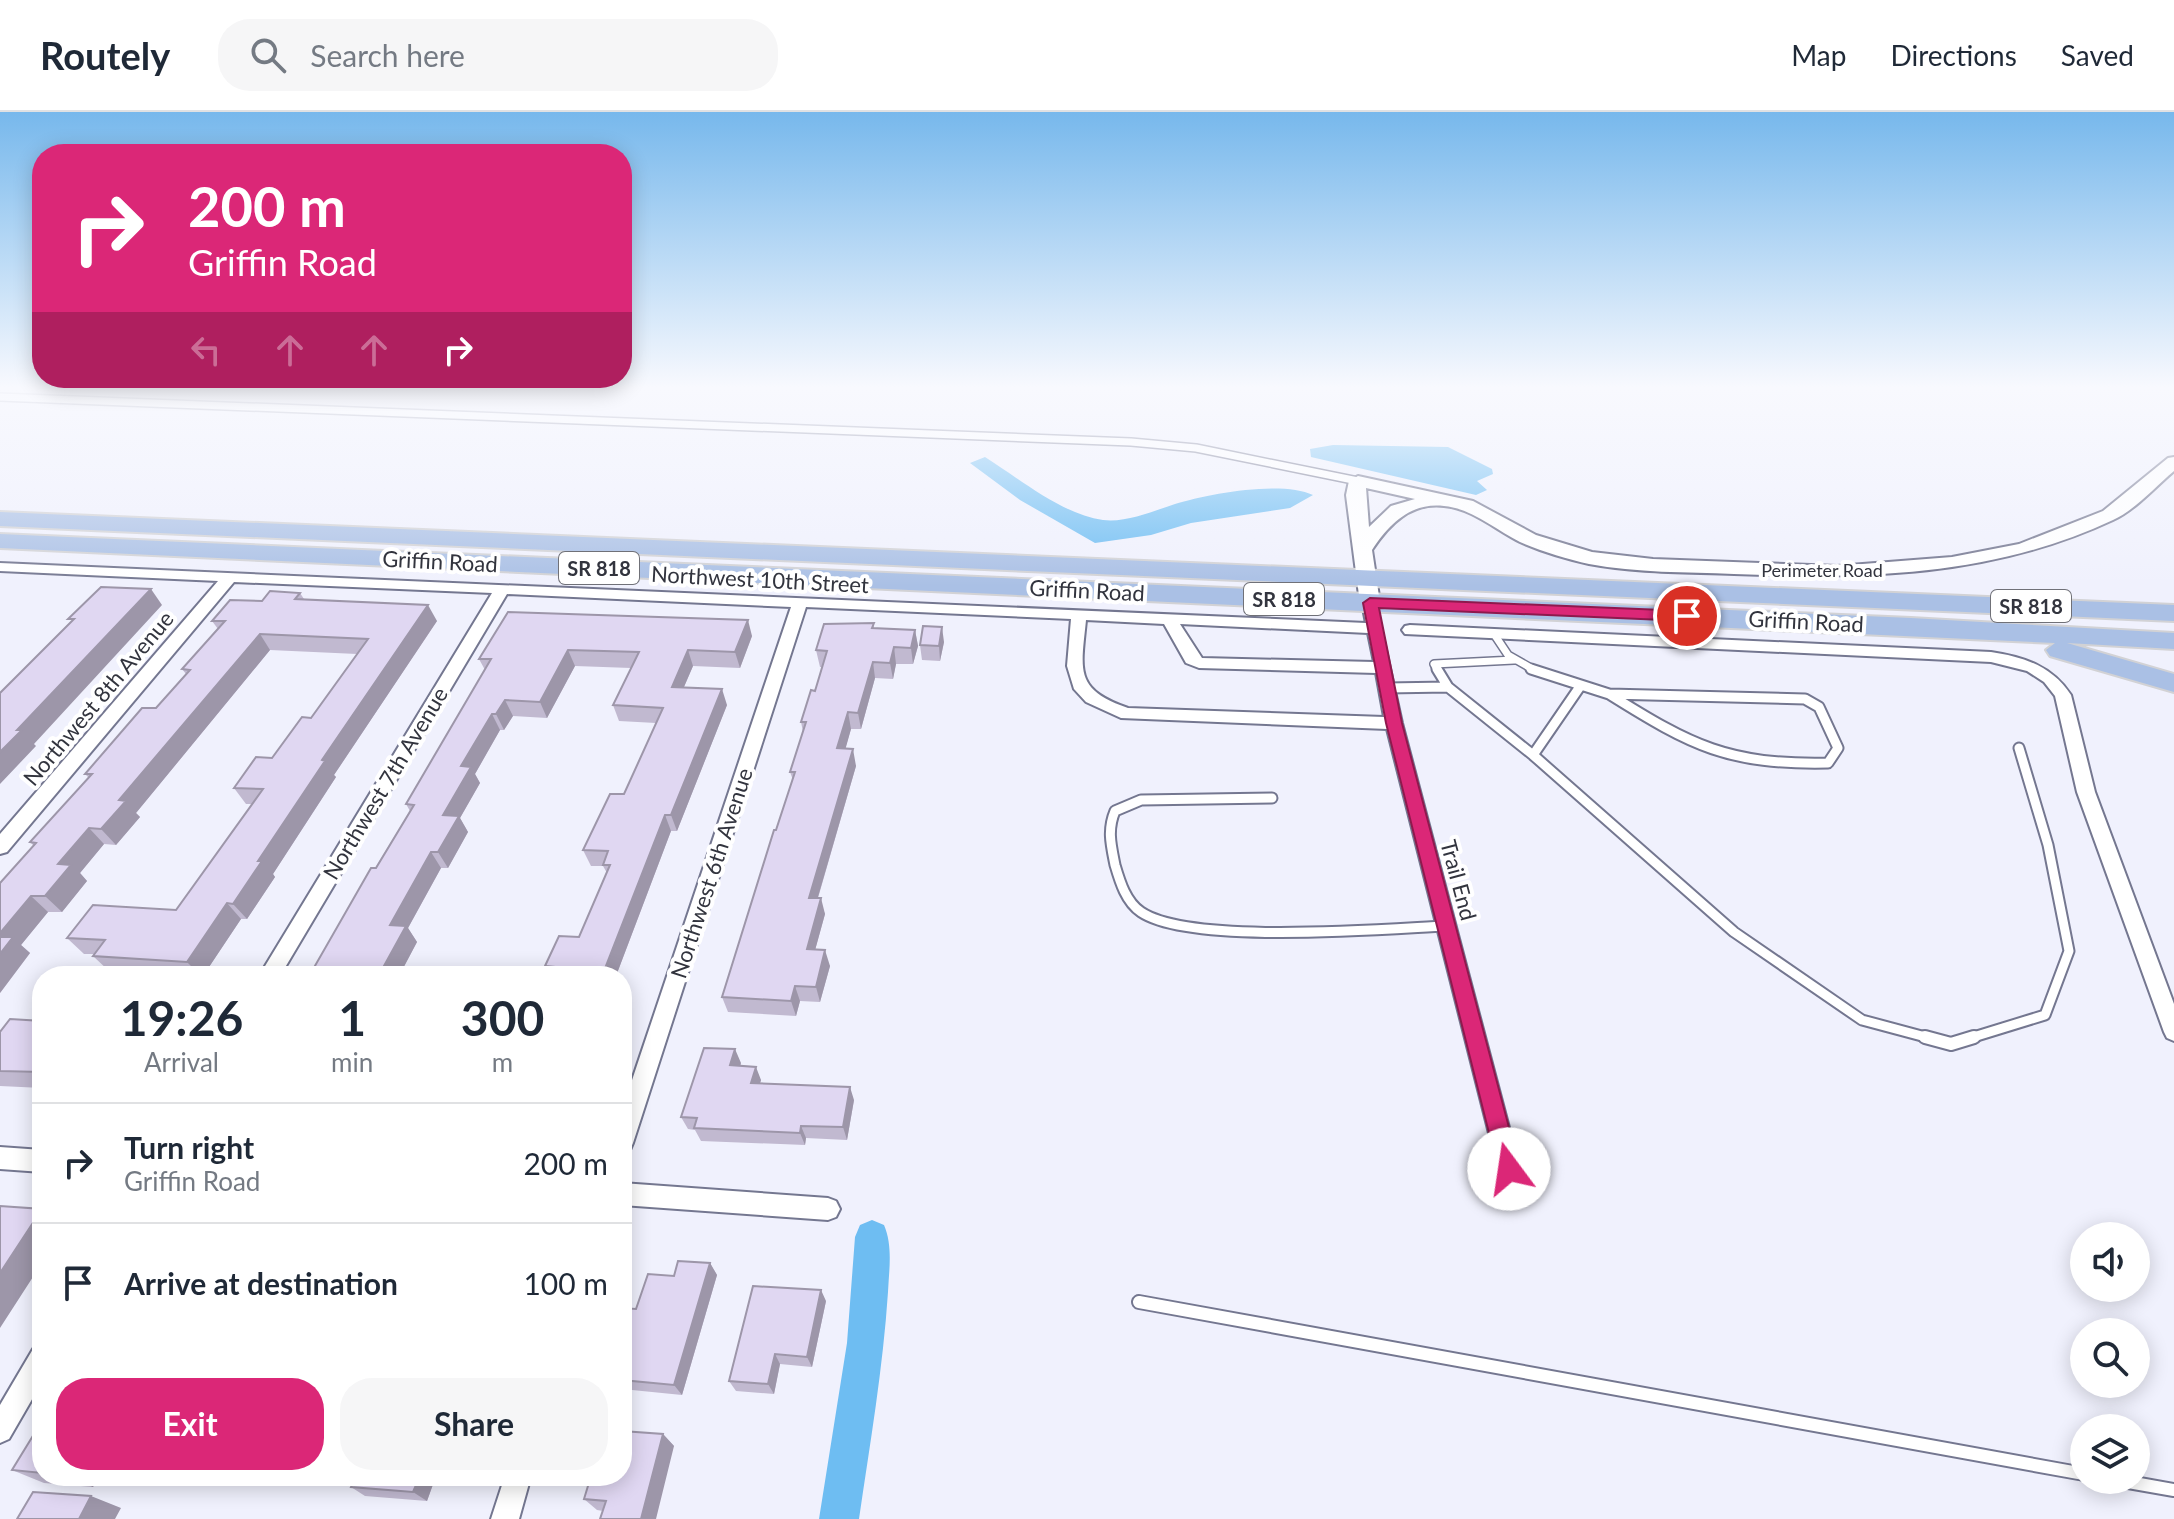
<!DOCTYPE html>
<html lang="en">
<head>
<meta charset="utf-8">
<style>
	:root { --surface:#fff; --page:#f6f6f7; --text:#1f2937; --muted:#747a83; --line:#e0e1e3; --accent:#db2777 }
	body { margin:0; font-family:Lato,sans-serif; background:var(--page); color:var(--text); height:100vh; display:flex; flex-direction:column; font-size:30px; white-space:nowrap }
	* { box-sizing:border-box; margin:0 }
	p { font-size:26px; color:var(--muted) }
	.icon { flex:none; width:44px; height:44px; fill:none; stroke:currentColor; stroke-width:2; stroke-linecap:round; stroke-linejoin:round }
	.map { position:relative; flex:1; overflow:hidden }
	.drawer { position:absolute; left:32px; top:854px; width:600px; height:520px; display:flex; flex-direction:column; background:var(--surface); border-radius:32px; box-shadow:0 4px 20px #0003 }
	.drawer>* { flex:none }
	.hud { position:absolute; left:32px; top:32px; width:600px; height:244px; border-radius:32px; box-shadow:0 4px 20px #0003; background:#db2777; color:#fff; overflow:hidden }
	.fabs { position:absolute; left:2070px; top:1110px; display:grid; gap:16px }
	.fabs a { display:grid; place-items:center; width:80px; height:80px; border-radius:50%; background:var(--surface); box-shadow:0 4px 20px #0003; font-size:40px }
	.pin { position:absolute; display:grid; place-items:center; width:68px; height:68px; color:#fff; margin:-34px; border:4px solid #fff; border-radius:50%; box-shadow:0 2px 8px #0007 }
	.me { position:absolute; width:88px; margin:-44px; rotate:346deg; stroke-linejoin:round; filter:drop-shadow(0 0 6px #0008) }
	.turn { display:flex; align-items:center; gap:28px; height:168px; padding:0 24px; font-size:36px }
	.turn .icon { width:104px; height:104px; stroke-width:2.5 }
	.turn b { display:block; font-size:56px; line-height:68px }
	.lanes { display:flex; align-items:center; height:76px; padding:0 24px; background:#0003; justify-content:center; gap:40px; direction:ltr }
	.lanes .off { opacity:.35 }
	.eta { display:flex; justify-content:space-evenly; align-items:center; height:136px; text-align:center }
	.eta b { font-size:48px; font-weight:700; line-height:56px }
	.action { display:flex; gap:16px; margin-top:auto; padding:16px 24px }
	.action a { flex:1; height:92px; border-radius:32px; background:var(--accent); color:#fff; font-size:32px; font-weight:700; line-height:92px; text-align:center }
	.action a+a { background:var(--page); color:var(--text) }
	ul { padding:0; list-style:none }
	li { display:flex; align-items:center; gap:24px; height:120px; padding:0 24px; border-top:2px solid var(--line) }
	li div { flex:1 }
	li b { display:block; font-size:30px }
	li em { font-style:normal }
	header { display:flex; align-items:center; gap:48px; box-sizing:border-box; height:112px; padding:0 40px; background:var(--surface); border-bottom:2px solid var(--line) }
	header strong { font-size:38px }
	nav { display:flex; gap:44px; margin-inline-start:auto; font-size:28px }
	.search { width:560px; height:72px; background:var(--page); display:flex; align-items:center; gap:20px; box-sizing:border-box; padding:0 28px; border-radius:32px; color:var(--muted); font-size:30px }
	.map>svg:first-child { display:block }
</style>
</head>
<body>
<header>
<strong>Routely</strong>
<div class="search"><svg class="icon" aria-label="search" viewBox="0 0 24 24"><circle cx="10" cy="10" r="6"/><path d="M15 15l6 6"/></svg>Search here</div>
<nav><a>Map</a><a>Directions</a><a>Saved</a></nav>
</header>
<div class="map">
<svg width="2174" height="1407" viewBox="0 0 2174 1407">
	<rect width="100%" height="100%" fill="#f0f1fd"/>
	<path fill="#6ebdf2" d="M1333,333L1448,335L1492,357L1493,362L1477,369L1487,378L1476,383L1311,345L1310,337Z
		M985,345C1020,367 1061,402 1103,408C1126,411 1153,399 1175,392C1207,382 1282,368 1313,383L1290,396L1191,411L1151,423L1095,431L1020,388L970,351Z"/>
	<g fill="none" stroke-linecap="round" stroke-linejoin="round">
		<path fill="#6ebdf2" fill-rule="evenodd" d="M872,1108L884,1113C893,1134 889,1158 888,1180C883,1256 870,1332 859,1407H819L847,1231L855,1125L860,1113Z"/>
		<defs>
			<path id="service-far2" d="M0,285L1131,330L1196,336L1358,369
				M1494,522L1508,543L1536,559
				M1438,559L1434,552L1514,548"/>
			<path id="service-far1" d="M1531,557L1609,582
				M1448,575L1533,643L1734,820L1862,908L1933,927
				M1386,576L1448,575L1437,557
				M1609,582L1805,587L1819,595L1838,636L1828,651C1728,653 1692,634 1609,582Z
				M1533,643L1579,576
				M1272,686L1141,688L1115,699C1107,718 1111,733 1115,753C1120,770 1126,790 1141,800C1190,833 1382,817 1446,814
				M1967,927L2045,903L2069,839L2048,733L2019,636"/>
			<path id="service" d="M1925,925L1951,932L1974,925
				M1139,1190L2084,1362
				M2117,1368L2174,1378"/>
			<path id="minor" d="M0,451L1366,511L1362,491L1370,486L1375,488L1402,611L1520,1057L1517,1065L1509,1068L1501,1065L1498,1057L1387,617L1121,606L1086,590L1074,577L1067,554L1071,507L806,495L633,1031L630,1038L622,1041V998L791,495L507,482L280,864H259L492,481L234,470L7,740L0,742V722L218,469L0,459ZM1086,508L1164,512L1186,551L1199,556L1376,561L1384,605L1128,596C1074,577 1081,559 1086,508ZM1180,512L1368,521L1374,550L1202,546Z
				M1410,513L1991,540C2024,545 2052,554 2071,583L2095,680L2174,892V929L2167,926L2164,920L2077,680L2055,584L2044,570L2027,559L1991,550L1405,522L1402,518L1405,514Z
				M0,1035L42,1038V1060L0,1057Z
				M622,1071L828,1086L836,1089L840,1097L836,1105L828,1108L622,1093Z
				M42,1233V1270L9,1327L0,1331V1293L33,1237Z
				M505,1364H531L519,1407H491Z"/>
			<path id="tertiary" d="M2174,345V359C2155,375 2135,398 2113,408C1991,465 1866,467 1734,462C1686,460 1637,461 1589,452C1567,447 1540,439 1520,430C1496,418 1471,396 1444,394C1411,390 1389,412 1372,438L1380,491L1370,497L1360,491L1346,383L1349,369L1358,364L1473,389L1536,423L1592,440L1653,447L1837,454L1952,445L2019,432L2103,399L2168,346ZM1366,376L1415,387L1391,394L1369,415Z"/>
			<path id="primary" d="M0,400L2174,493V509L0,414Z
				M0,422L1911,506L2174,521V537L2067,531L2174,562V580L2050,544L2046,538L2055,531L0,436Z"/>
		</defs>
		<use href="#service-far2" stroke="#747790" stroke-width="10"/>
		<use href="#service-far1" stroke="#747790" stroke-width="13"/>
		<use href="#service" stroke="#747790" stroke-width="16"/>
		<use href="#minor" stroke="#747790" stroke-width="4"/>
		<use href="#tertiary" stroke="#747790" stroke-width="4"/>
		<use href="#primary" stroke="#d2d2d5" stroke-width="4"/>
		<use href="#service-far2" stroke="#fff" stroke-width="7"/>
		<use href="#service-far1" stroke="#fff" stroke-width="9"/>
		<use href="#service" stroke="#fff" stroke-width="12"/>
		<use href="#minor" fill="#fff" fill-rule="evenodd"/>
		<use href="#tertiary" fill="#fff" fill-rule="evenodd"/>
		<use href="#primary" fill="#aac0e5" fill-rule="evenodd"/>
	</g>
	<path fill="#c1b9d0" d="M300,481L304,487L437,509L334,663L336,665L273,762L275,765L247,807H241L203,864L110,860L93,844L95,842H84L67,826L176,798L252,692H246L234,676L272,646L311,606L357,542L270,538L136,701L140,705L116,733L104,732L80,761L87,769L62,800H48L21,833L30,841L0,881L34,734L30,730L89,666L85,662L156,596L186,562L182,557L218,517L212,509L262,489Z
		M508,500L752,524L740,556L693,554L684,575L727,593L677,719H671L616,864H551L545,854L579,825L607,761L603,754H591L583,738L624,682L656,611L619,609L613,593L631,556L575,554L547,606L513,604L504,618H500L475,662L480,671L460,706L468,720L448,756H441L408,816L417,830L399,864H316L312,859L410,699L406,692L485,558L479,547Z
		M874,511V516L915,518L918,534L913,552H896L893,567L875,566L861,617H851L845,637L856,654L818,786L825,802L815,838L830,854L820,890L800,889L796,904L728,900L722,885L793,668L790,660L803,620L801,610L815,579L822,555H820L816,538Z
		M944,530L940,549L922,548L920,533Z
		M42,909V976L0,974V920Z
		M741,951L740,954L761,968L760,971L854,988L847,1028L806,1026L805,1033L701,1029L695,1018L688,1017L681,1005Z
		M710,1151L717,1163L682,1283L622,1277V1196L636,1197L674,1164Z
		M826,1189L812,1255L780,1252L774,1282L736,1279L729,1269Z
		M42,1309V1364H99L93,1375L44,1371L12,1358Z
		M663,1322L674,1334L603,1399L597,1398L584,1387Z
		M356,1364H436L427,1389L365,1384L351,1375Z"/>
	<path fill="#9d96a9" d="M151,477L162,493L34,632L36,634L0,672V640L17,618Z
		M428,493L437,509L334,663L336,665L273,762L275,765L247,807L233,792L258,749L322,648Z
		M748,508L752,524L740,556L735,540Z
		M942,515L944,530L940,549L939,534Z
		M915,518L918,534L913,552L911,536Z
		M260,522L270,538L136,701L140,705L116,733L101,717L119,688Z
		M894,535L896,552L893,567L890,551Z
		M568,538L575,554L547,606L540,590Z
		M688,538L693,554L677,591L672,575Z
		M873,550L875,566L861,617L858,601Z
		M722,577L727,593L677,719L671,703Z
		M505,588L513,604L504,618L496,602Z
		M848,600L851,617L841,653L837,636Z
		M492,602L500,618L475,662L480,671L460,706L468,720L448,756L438,740L443,703L461,654Z
		M853,637L856,654L813,802L809,786Z
		M665,703L671,719L616,864H602Z
		M89,716L104,732L80,761L87,769L62,800L45,784L58,752Z
		M431,740L441,756L408,816L417,830L399,864H380L390,813Z
		M31,784L48,800L21,833L30,841L0,881V821Z
		M821,786L825,802L811,853L807,837Z
		M227,791L241,807L203,864H201L187,850Z
		M825,838L830,854L820,890L816,875Z
		M795,874L800,889L796,904L791,889Z
		M735,937L741,951L736,967L730,953Z
		M756,955L761,968L756,984L751,971Z
		M850,975L854,988L847,1028L843,1015Z
		M801,1014L806,1026L805,1033L800,1021Z
		M42,1098V1151L0,1216V1161Z
		M710,1151L717,1163L682,1283L674,1273Z
		M821,1178L826,1189L812,1255L807,1245Z
		M775,1242L780,1252L774,1282L768,1272Z
		M663,1322L674,1334L656,1407H641Z
		M67,1364H99L93,1375Z
		M420,1364H436L427,1389L413,1380Z
		M91,1384L121,1396L115,1407H79Z"/>
	<path fill="#e0d7f2" stroke="#9d96a9" stroke-width="2" d="M101,475L151,477L17,618H22L0,640V581L74,507H68Z
		M270,479L300,481L295,487L428,493L322,648L325,649L258,749H262L233,792L227,791L187,850L93,844L105,828L67,826L93,793L176,798L263,677L234,676L256,645L272,646L302,605L311,606L368,527L260,522L119,688L126,689L101,717L89,716L58,752L71,753L45,784H31L0,821V771L36,731L30,730L92,662H85L142,596H156L190,558L182,557L225,509H212L230,488L262,489Z
		M508,500L748,508L735,540L688,538L672,575L722,577L671,703H665L602,864H563L567,856L545,854L559,824L579,825L610,753H603L608,739L583,738L610,682H624L663,596L613,593L639,540L568,538L540,590L505,588L496,602H492L461,654L471,655L443,703L459,704L438,740H431L390,813L406,814L379,863L312,859L371,756H376L414,693L406,692L491,547H479Z
		M874,511L872,516L915,518L911,536L894,535L890,551L873,550L858,601L848,600L837,636L853,637L809,786H821L807,837L825,838L816,875L795,874L791,889L722,885L774,718H776L795,660H790L806,610H801L811,578L815,579L827,539L816,538L824,512Z
		M923,514L942,515L939,534L920,533Z
		M0,825H13L0,842Z
		M10,907L42,909V960L0,959V920Z
		M704,936L735,937L730,953L756,955L751,971L850,975L843,1015L801,1014L800,1021L694,1016L697,1006L681,1005Z
		M0,1094L42,1097L0,1161Z
		M678,1149L710,1151L674,1273L622,1268V1196L636,1197L648,1162L674,1164Z
		M753,1174L821,1178L807,1245L775,1242L768,1272L729,1269Z
		M42,1309V1361L12,1358Z
		M622,1319L663,1322L641,1407H600L606,1389L584,1387L591,1364H622Z
		M356,1364H420L413,1380L351,1375Z
		M33,1380L91,1384L79,1407H17Z"/>
	<linearGradient id="sky" x2="0" y2="1"><stop stop-color="#77b8ec"/><stop offset="0.58" stop-color="#f8f9fe"/><stop offset="1" stop-color="#f8f9fe" stop-opacity="0"/></linearGradient>
	<rect width="2174" height="474" fill="url(#sky)"/>
	<path fill="#db2777" stroke="#8e194d" stroke-width="2" d="M1370,486L1687,499L1695,504L1687,509L1379,496L1402,611L1520,1057L1517,1064L1509,1067L1501,1064L1498,1057L1386,611L1363,491Z"/>
	<g text-anchor="middle" dominant-baseline="central" stroke-width="8" stroke-linejoin="round" paint-order="stroke">
		<g font-size="18" fill="#32343e" stroke="#fff">
			<text x="1822" y="458">Perimeter Road</text>
		</g>
		<g fill="#fff" stroke="#707178" stroke-width="2">
			<rect x="559" y="440" width="80" height="32" rx="6"/>
			<rect x="1244" y="471" width="80" height="32" rx="6"/>
			<rect x="1991" y="478" width="80" height="32" rx="6"/>
		</g>
		<g font-size="20" font-weight="bold" fill="#32343e">
			<text x="599" y="456">SR 818</text>
			<text x="1284" y="487">SR 818</text>
			<text x="2031" y="494">SR 818</text>
		</g>
		<g font-size="22" fill="#32343e" stroke="#fff">
			<text transform="translate(440 449) rotate(3)">Griffin Road</text>
			<text transform="translate(760 467) rotate(3)">Northwest 10th Street</text>
			<text transform="translate(1087 478) rotate(3)">Griffin Road</text>
			<text transform="translate(1806 509) rotate(3)">Griffin Road</text>
			<text transform="translate(98 586) rotate(-50)">Northwest 8th Avenue</text>
			<text transform="translate(385 671) rotate(-59)">Northwest 7th Avenue</text>
			<text transform="translate(711 761) rotate(-72)">Northwest 6th Avenue</text>
			<text transform="translate(1459 768) rotate(75)">Trail End</text>
		</g>
	</g>
</svg>
<div class="fabs">
<a><svg class="icon" aria-label="sound" viewBox="0 0 24 24"><path d="M4 9h4l5-4v14l-5-4H4zM17 9q2 3 0 6"/></svg></a>
<a><svg class="icon" aria-label="search" viewBox="0 0 24 24"><circle cx="10" cy="10" r="6"/><path d="M15 15l6 6"/></svg></a>
<a><svg class="icon" aria-label="layers" viewBox="0 0 24 24"><path d="M12 4l9 5-9 5-9-5zM3 14l9 5 9-5"/></svg></a>
</div>
<div class="pin" style="left:1687px;top:504px;background:#d93025"><svg class="icon" aria-label="arrive" viewBox="0 0 24 24"><path d="M6 21V4h12l-3 4 3 4H6"/></svg></div>
<svg class="me" style="left:1509px;top:1057px" viewBox="-20 -20 40 40"><circle r="19" fill="#fff"/><path d="M0-13L10 11 0 6-10 11z" fill="#db2777"/></svg>
<div class="hud">
<div class="turn"><svg class="icon" aria-label="right" viewBox="0 0 24 24"><path d="M7 20v-9h11M14 6l5 5-5 5"/></svg><div><b>200 m</b>Griffin Road</div></div>
<div class="lanes"><svg class="icon off" aria-label="left" viewBox="0 0 24 24"><path d="M17 20v-9H6M10 6l-5 5 5 5"/></svg><svg class="icon off" aria-label="ahead" viewBox="0 0 24 24"><path d="M12 20V5M6 11l6-6 6 6"/></svg><svg class="icon off" aria-label="ahead" viewBox="0 0 24 24"><path d="M12 20V5M6 11l6-6 6 6"/></svg><svg class="icon" aria-label="right" viewBox="0 0 24 24"><path d="M7 20v-9h11M14 6l5 5-5 5"/></svg></div>
</div>
<section class="drawer">
<div class="eta">
<div><b>19:26</b><p>Arrival</p></div>
<div><b>1</b><p>min</p></div>
<div><b>300</b><p>m</p></div>
</div>
<ul>
<li><svg class="icon" aria-label="right" viewBox="0 0 24 24"><path d="M7 20v-9h11M14 6l5 5-5 5"/></svg><div><b>Turn right</b><p>Griffin Road</p></div><em>200 m</em></li>
<li><svg class="icon" aria-label="arrive" viewBox="0 0 24 24"><path d="M6 21V4h12l-3 4 3 4H6"/></svg><div><b>Arrive at destination</b></div><em>100 m</em></li>
</ul>
<div class="action"><a>Exit</a><a>Share</a></div>
</section>
</div>
</body>
</html>
